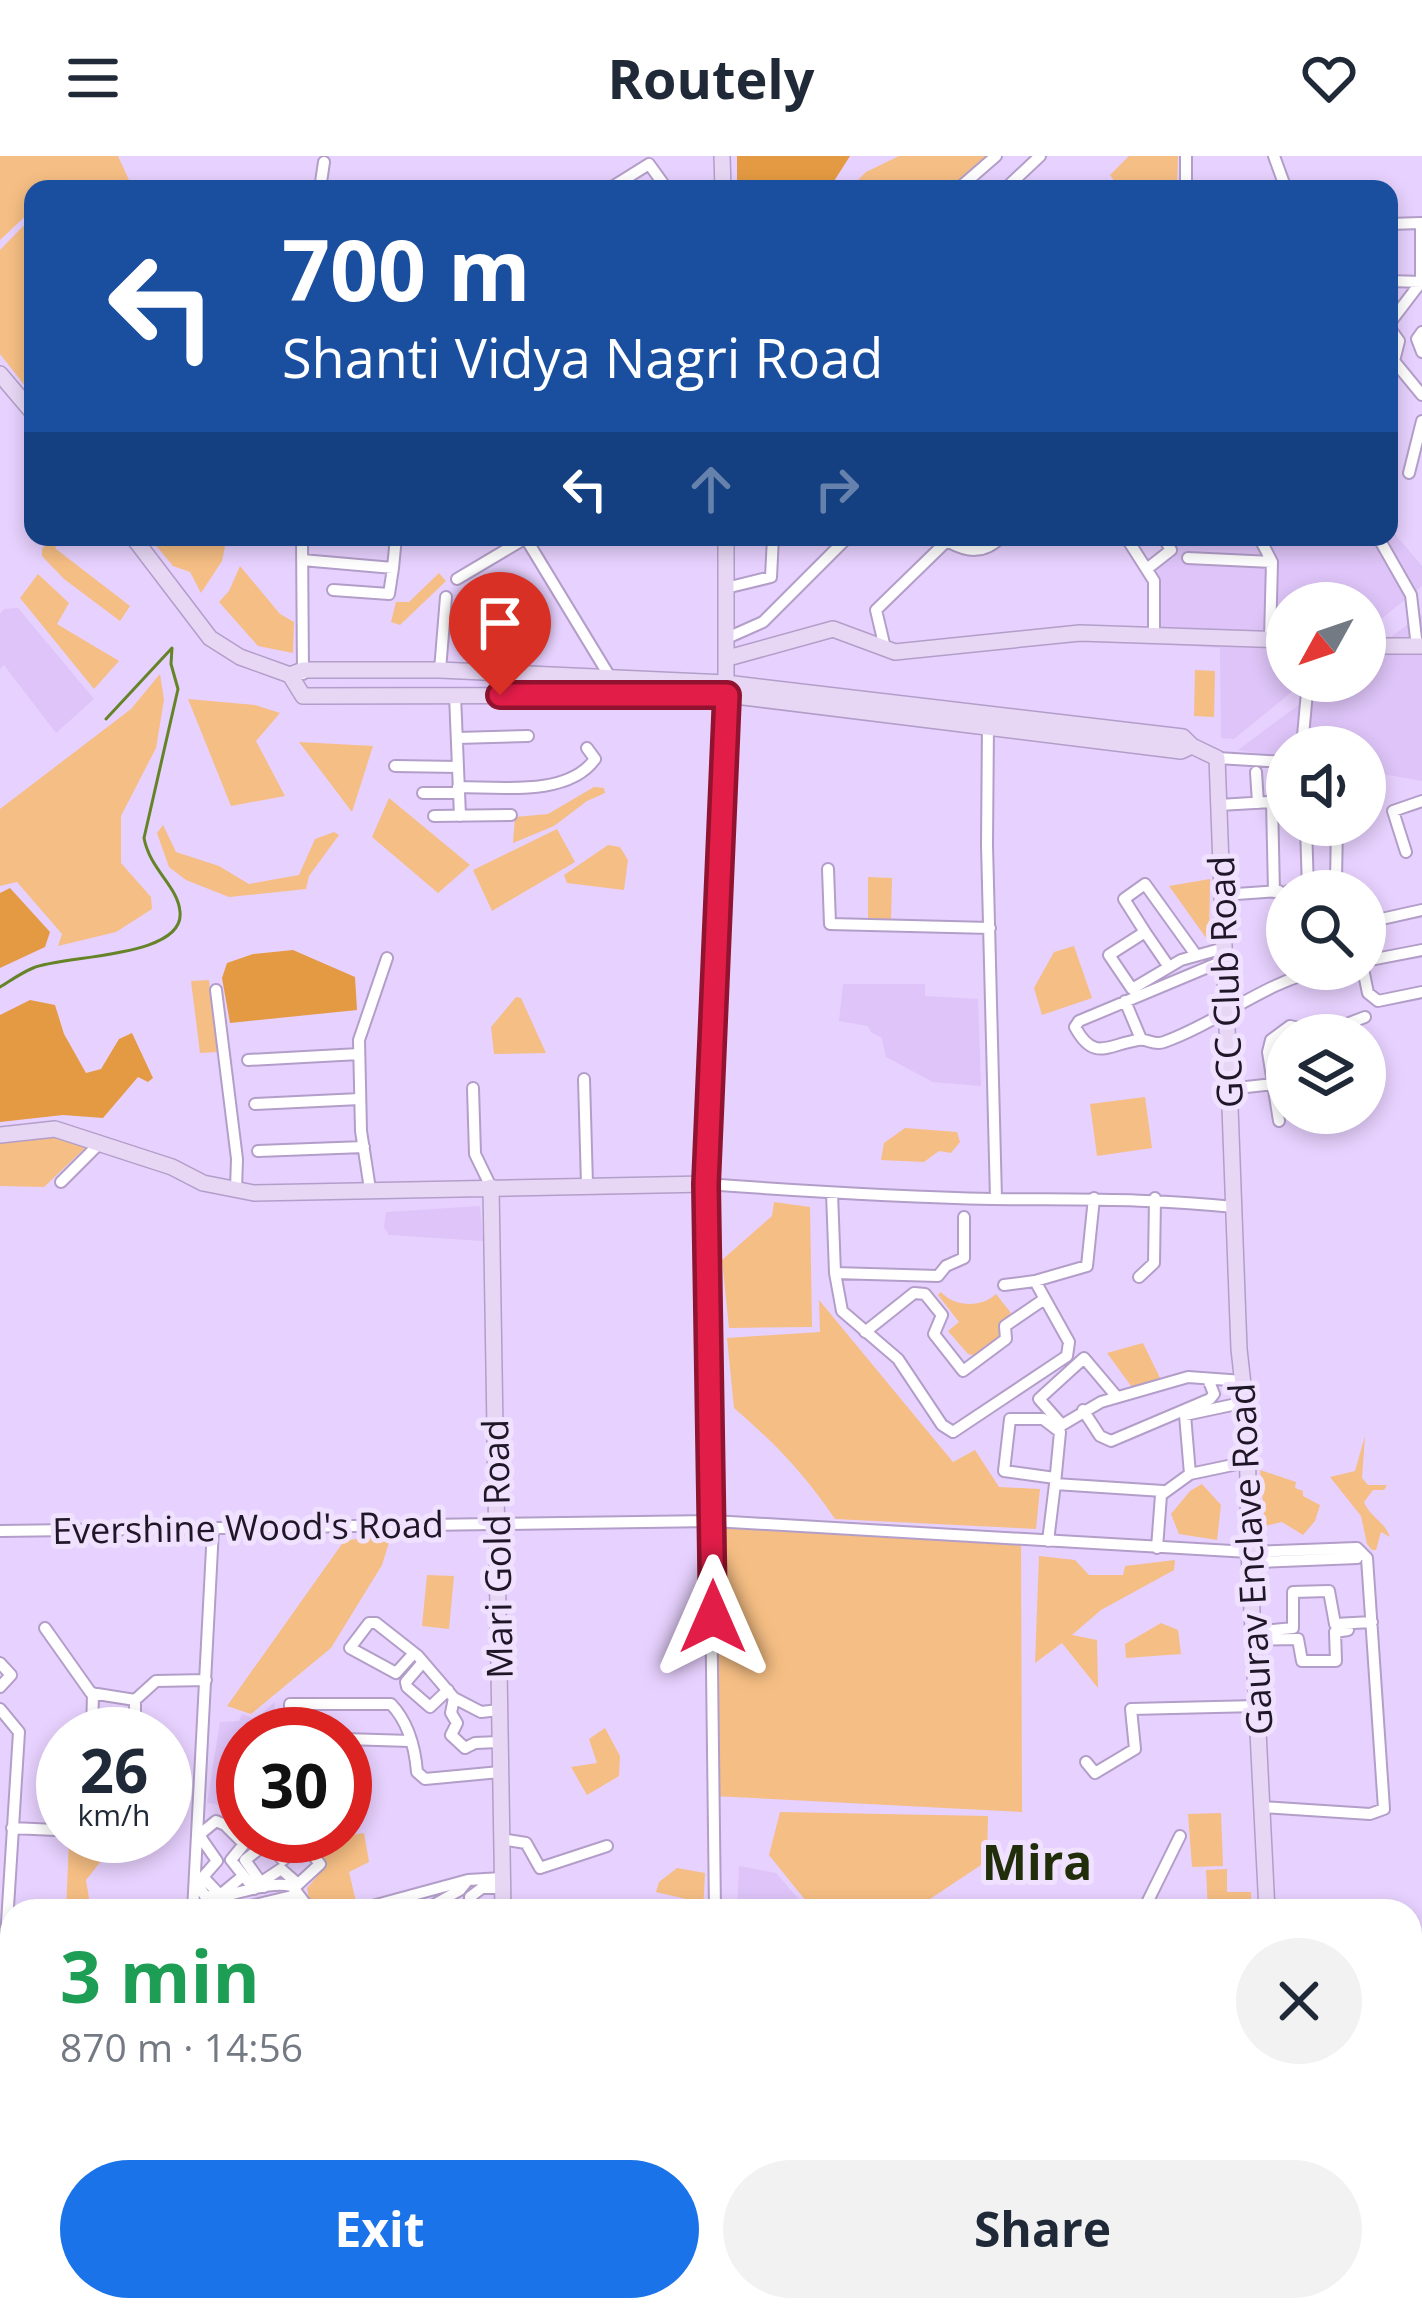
<!DOCTYPE html>
<html lang="en">
<head>
<meta charset="utf-8">
<style>
	:root { --surface:#fff; --page:#f2f2f3; --text:#1f2937; --muted:#747a83; --accent:#1a73e8 }
	body { margin:0; font-family:"Open Sans",sans-serif; background:var(--page); color:var(--text); height:100vh; display:flex; flex-direction:column; font-size:45px; white-space:nowrap }
	* { box-sizing:border-box; margin:0 }
	p { font-size:39px; color:var(--muted) }
	.icon { flex:none; width:66px; height:66px; fill:none; stroke:currentColor; stroke-width:2; stroke-linecap:round; stroke-linejoin:round }
	.map { position:relative; flex:1; overflow:hidden }
	.details { position:absolute; left:0px; top:1743px; width:1422px; height:423px; display:flex; flex-direction:column; background:var(--surface); border-radius:36px 36px 0 0; box-shadow:0 6px 18px #0003 }
	.details>* { flex:none }
	.banner { position:absolute; left:24px; top:24px; width:1374px; height:366px; border-radius:24px; box-shadow:0 6px 18px #0003; background:#1a4fa0; color:#fff; overflow:hidden }
	.needle { width:78px; rotate:230deg }
	.controls { position:absolute; left:1266px; top:426px; display:grid; gap:24px }
	.controls a { display:grid; place-items:center; width:120px; height:120px; border-radius:50%; background:var(--surface); box-shadow:0 6px 18px #0003; font-size:60px }
	.speed { position:absolute; left:36px; top:1551px; display:flex; gap:24px; font-size:60px; font-weight:700; text-align:center }
	.speed>* { display:grid; place-content:center; width:156px; height:156px; border-radius:50%; background:var(--surface); box-shadow:0 6px 18px #0003; line-height:1 }
	.speed small { font-size:30px; font-weight:400 }
	.speed .limit { border:18px solid #d22; background:#fff; color:#111 }
	.pin { position:absolute; display:grid; place-items:center; width:102px; height:102px; color:#fff; margin:-123px -51px; border-radius:50% 50% 50% 0; rotate:-45deg; box-shadow:0 0 12px #0007 }
	.pin .icon { rotate:45deg }
	.me { position:absolute; width:132px; margin:-66px; rotate:0deg; stroke-linejoin:round; filter:drop-shadow(0 0 9px #0008) }
	.turn { display:flex; align-items:center; gap:42px; height:252px; padding:0 60px; font-size:54px }
	.turn .icon { width:156px; height:156px; stroke-width:2.5 }
	.turn b { display:block; font-size:84px; line-height:102px }
	.lanes { display:flex; align-items:center; height:114px; padding:0 60px; background:#0003; justify-content:center; gap:60px; direction:ltr }
	.lanes .off { opacity:.35 }
	.round { display:grid; place-items:center; flex:none; width:126px; height:126px; border-radius:63px; background:var(--page) }
	.summary { display:flex; align-items:center; justify-content:space-between; height:204px; padding:0 60px }
	h1 { font-size:72px; font-weight:700; line-height:90px; color:#1e9e55 }
	.button { display:flex; gap:24px; margin-top:auto; padding:24px 60px }
	.button a { flex:1; height:138px; border-radius:72px; background:var(--accent); color:#fff; font-size:48px; font-weight:700; line-height:138px; text-align:center }
	.button a+a { background:var(--page); color:var(--text) }
	header { display:flex; justify-content:space-between; align-items:center; height:156px; padding:0 60px; background:var(--surface); font-size:54px; font-weight:700 }
	.map>svg:first-child { display:block }
</style>
</head>
<body>
<header><svg class="icon" aria-label="menu" viewBox="0 0 24 24"><path d="M4 6h16M4 12h16M4 18h16"/></svg>Routely<svg class="icon" aria-label="heart" viewBox="0 0 24 24"><path d="M12 20l-8-8c-3-5 5-10 8-4 3-6 11-1 8 4z"/></svg></header>
<div class="map">
<svg width="1422" height="2164" viewBox="0 0 1422 2164">
	<rect width="100%" height="100%" fill="#e7d1fe"/>
	<path fill="#dec4f8" d="M1389,371L1422,410V430L1365,476V447H1287V525H1305L1234,583L1221,582L1220,492L1159,488L1155,404L1174,402L1163,381H1389Z
		M18,452L94,543L56,577L4,509L0,513V458L4,453Z
		M1422,458V625L1365,615V591H1287V603L1238,594L1331,525H1365V500Z
		M843,828H925V840L978,843L981,930L933,926L886,901L882,882L871,876L868,870L839,865Z
		M480,1050L483,1085L389,1079L384,1071L386,1056Z
		M275,1546L274,1578H243V1652L207,1647L220,1566L239,1565L242,1558L255,1563Z
		M739,1710L776,1717L809,1755H737Z"/>
	<path fill="#f5be84" d="M0,0H118L133,33H33V53L0,84Z
		M899,0H995L960,33H849L866,16Z
		M1129,0H1178L1177,33H1120L1110,19Z
		M33,60V240L0,198V94Z
		M149,381H227L222,405L201,437L190,416L173,410Z
		M53,382L56,393L130,450L120,465L64,423L42,400V393Z
		M240,410L280,458L294,466L293,497L258,490L219,446L229,435Z
		M439,417L446,425L400,469L391,466L396,446H409Z
		M38,418L69,447L57,468L119,505L94,533L20,442Z
		M1195,514L1215,515L1214,561L1194,560Z
		M160,518L164,544L156,592L121,660V707L151,741L152,753L116,776L58,790L62,778L17,726L0,730V653L131,553Z
		M188,543L255,549L280,557L256,585L285,640L231,650Z
		M299,586L373,590L352,656Z
		M594,631L604,632L605,637L587,645L554,670L513,687L515,661L548,658Z
		M389,642L470,709L438,737L372,681Z
		M163,669L176,696L219,710L249,728L299,719L315,683L334,676L339,679L309,720L306,733L229,741L186,724L169,711L157,677Z
		M557,673L575,706L492,755L473,714Z
		M608,689L620,691L628,704L624,734L567,727L564,719Z
		M868,721L892,722L891,765L868,764Z
		M1210,723L1209,786L1169,730Z
		M1074,790L1092,842L1042,859L1034,832L1054,796Z
		M209,824L217,896L200,897L191,825Z
		M516,841L521,842L546,897L494,898L491,871Z
		M1145,941L1152,992L1097,1000L1090,948Z
		M905,972L957,976L960,986L951,997L939,995L924,1006L881,1004L884,987Z
		M51,976L88,989L44,1031L0,1030V982Z
		M774,1046L810,1051L812,1171L729,1172L722,1104L772,1060Z
		M941,1136C954,1151 982,1152 996,1138L1011,1157L1001,1169L1004,1180L977,1200L968,1198L948,1175L959,1166L938,1139Z
		M819,1144L953,1306L975,1294L999,1331L1040,1333L1036,1373L835,1363C806,1320 774,1286 734,1252L727,1182L820,1176Z
		M1143,1187L1160,1222L1134,1234L1107,1197Z
		M1365,1280L1362,1322L1368,1329H1387L1384,1334H1373L1364,1346C1370,1361 1385,1366 1390,1381L1381,1376L1376,1394H1372L1367,1388L1361,1360L1330,1321L1355,1315Z
		M1260,1314L1296,1326L1295,1332L1303,1335V1340L1320,1349L1315,1365L1303,1379L1282,1366L1265,1370Z
		M1202,1328L1221,1349L1217,1384L1179,1378L1171,1358L1190,1335Z
		M713,1365L1021,1385L1022,1656L714,1640Z
		M392,1377L382,1409L331,1492L251,1558L227,1550L344,1385Z
		M1039,1400L1075,1404L1089,1419H1123L1125,1410L1175,1404L1174,1414L1101,1454L1072,1479L1097,1484L1098,1532L1062,1487L1035,1507Z
		M427,1419L454,1420L449,1473L422,1470Z
		M1161,1467L1178,1474L1181,1498L1126,1502L1125,1488Z
		M605,1572L620,1600L619,1620L587,1639L571,1611L597,1607L589,1583Z
		M780,1656L988,1660L987,1705L912,1755H814L769,1699Z
		M1221,1657L1223,1710L1192,1711L1188,1658Z
		M364,1677L369,1706L349,1716L357,1750L323,1755L310,1750L307,1732C335,1702 319,1704 298,1681L320,1680L322,1684Z
		M83,1680H103L109,1695L86,1724L91,1755H66L69,1684Z
		M677,1712L705,1717L703,1755H687L686,1743L656,1736L659,1726Z
		M1227,1713V1736H1251V1755H1208L1206,1714Z
		M0,1907H12V2012H0Z
		M1108,2154H1226L1228,2164H1101Z"/>
	<path fill="#e49a42" d="M737,0H850L829,33H737Z
		M10,732L50,776L45,791L0,812V737Z
		M293,794L355,821L357,854L230,867L222,822L227,807L253,798Z
		M30,844L55,849L64,878L86,917L101,913L119,883L132,877L153,922L148,926L138,921L103,962L63,959L0,966V859Z"/>
	<g fill="none" stroke-linecap="round" stroke-linejoin="round">
		<path stroke="#658428" stroke-width="3" d="M0,831C10,825 21,817 33,812C64,799 185,802 180,756C178,730 150,714 144,682L178,533L171,508L172,492L106,563"/>
		<defs>
			<path id="street" d="M1274,0L1286,33
				M320,33L324,6
				M609,33L649,8L667,33
				M958,33L996,0
				M1005,33L1040,0
				M1186,33V0
				M1389,68L1421,67V126L1389,168
				M1389,125L1422,126
				M1389,171L1399,185L1394,205L1422,239
				M1422,176L1417,183L1422,196
				M1409,317L1422,265
				M302,381L303,518
				M525,381L610,521
				M1126,381L1154,425V479
				M1259,381L1272,406L1270,483
				M1378,381L1411,439L1417,491
				M947,385C967,396 984,399 1001,381
				M1188,402L1272,406
				M302,404L393,412L396,381
				M1148,412L1171,394L1163,381
				M457,423L526,382
				M726,432L771,421L773,381
				M333,434L389,438L393,412
				M727,482L763,466L848,381
				M885,492L876,454L951,381
				M440,514L446,441
				M455,539L460,660
				M988,566L987,689L996,1043
				M457,582L528,580
				M1302,591L1308,525
				M1217,602L1287,606
				M395,610L458,611
				M1256,616L1258,647
				M458,631C499,631 568,641 595,603L587,592
				M423,637H459
				M1272,645L1274,736
				M1219,649L1287,645
				M434,660L511,659
				M1306,669L1308,734
				M1406,696L1393,655L1422,645
				M828,713L830,768L990,772
				M1288,735L1308,734L1336,724L1337,669
				M1222,739L1279,735
				M1377,764L1422,754
				M1145,776L1124,743L1145,728L1196,799
				M1225,804L1079,865L1075,871C1094,906 1107,889 1138,884C1148,882 1153,890 1164,886C1220,866 1265,825 1325,813
				M1365,805L1422,794
				M1169,811L1145,776L1109,799L1132,833L1181,804L1224,792
				M1363,813L1368,837L1378,845L1422,836
				M216,834L237,1003L236,1033
				M1125,845L1141,883
				M248,904L359,898
				M584,923L587,1029
				M473,932L475,998L491,1031
				M1229,933L1273,928
				M255,948L360,943
				M1279,965L1268,896L1271,884L1290,870L1323,877L1365,861
				M258,995L364,991
				M61,1026L100,987
				M370,1033L361,975L359,884L387,802
				M832,1037L835,1117L842,1155L898,1203L942,1269L953,1276L1067,1200L1069,1186L1035,1125L1087,1110L1094,1042
				M835,1117L938,1120L946,1110L964,1102V1061
				M1139,1121L1154,1107L1155,1042
				M1004,1129L1035,1125
				M865,1176L914,1137L925,1138L942,1159L934,1178L963,1215L1006,1183L1005,1170L1043,1144
				M1117,1241L1084,1202L1039,1243L1062,1269L1101,1246L1188,1221L1243,1225
				M1083,1254L1100,1280L1111,1285L1210,1243L1214,1238L1208,1223
				M1190,1318L1247,1306
				M1055,1328L1060,1276L1043,1263H1010L1004,1315L1055,1322
				M0,1375L713,1365L1249,1396L1357,1392L1367,1402L1384,1653L1370,1658L1262,1651
				M1048,1385L1055,1328L1163,1335
				M1157,1392L1161,1339L1190,1318L1185,1259L1246,1246
				M1256,1417L1259,1406L1357,1402
				M45,1472L91,1537L135,1544L156,1525L206,1524
				M1253,1476L1293,1472V1436L1329,1435L1335,1468L1372,1466
				M1253,1484L1298,1483L1302,1505H1336L1335,1476L1348,1474
				M414,1497L396,1517L350,1492L369,1467H376L418,1500L454,1542L481,1556L499,1554
				M423,1506L406,1526L407,1531L430,1551L448,1534
				M0,1507L11,1519L0,1531
				M454,1542L451,1557L457,1567L451,1579L465,1592L475,1587L499,1586
				M0,1553L19,1576L6,1783
				M92,1578L93,1537
				M135,1578V1544
				M290,1578V1548H391C408,1566 415,1591 417,1616L425,1623L500,1616
				M345,1583L410,1585
				M1086,1606L1095,1617L1135,1593L1131,1553L1257,1550
				M12,1672L56,1674L63,1668
				M501,1683L526,1687L540,1712L607,1690
				M243,1720L220,1739L203,1721L217,1705L199,1679L216,1665L225,1669L244,1688L231,1704L254,1733
				M195,1724L205,1740C235,1743 262,1724 292,1730L311,1755
				M263,1725L281,1713L298,1728
				M264,1731L245,1704L267,1687L283,1704L304,1688L320,1708L294,1732
				M193,1755L213,1373
				M230,1755L292,1740L299,1747
				M354,1755L468,1724L502,1722
				M423,1755L460,1734L468,1724
				M470,1755V1741L482,1732H502
				M715,1755L706,1028C801,1035 897,1041 993,1043C1074,1044 1153,1042 1234,1051
				M1143,1755L1180,1680
				M0,1893H12
				M0,2019H12
				M0,2093L12,2095
				M720,2154V2164
				M1052,2154L1054,2164
				M0,2160L53,2164
				M65,2164L67,2154
				M180,2164V2154
				M971,2164L972,2154
				M1270,2164V2154"/>
			<path id="secondary" d="M722,0L723,33
				M0,218L33,257
				M133,381L210,482L240,501L290,519
				M1365,490H1422
				M728,502L833,473L895,496L1080,477L1287,484
				M1192,590L1181,595L727,539L303,540L290,519L303,514H440L726,527L1183,581L1192,590L1217,602L1239,1193L1247,1264L1249,1396L1267,1755
				M0,979L55,973L172,1011L203,1027L254,1037L706,1028L726,586V381
				M491,1031L503,1755
				M1410,1851L1422,1850
				M511,2154V2164"/>
		</defs>
		<use href="#street" stroke="#b39ec9" stroke-width="14"/>
		<use href="#secondary" stroke="#b39ec9" stroke-width="18"/>
		<use href="#street" stroke="#fff" stroke-width="10"/>
		<use href="#secondary" stroke="#e7d7f5" stroke-width="15"/>
	</g>
	<g fill="none" stroke-linecap="round" stroke-linejoin="round">
		<defs>
			<path id="route" d="M500,539H727L706,1028L713,1461"/>
		</defs>
		<use href="#route" stroke="#92132f" stroke-width="30"/>
		<use href="#route" stroke="#e11d48" stroke-width="21"/>
	</g>
	<g text-anchor="middle" dominant-baseline="central" stroke-width="10" stroke-linejoin="round" paint-order="stroke">
		<g font-size="36" fill="#1f1727" stroke="#f0e2fe">
			<text transform="translate(1225 826) rotate(-92)">GCC Club Road</text>
			<text transform="translate(248 1371) rotate(-1)">Evershine Wood's Road</text>
			<text transform="translate(497 1393) rotate(-91)">Mari Gold Road</text>
			<text transform="translate(1250 1403) rotate(-93)">Gaurav Enclave Road</text>
		</g>
		<g font-size="48" font-weight="bold" fill="#212e0a" stroke="#f0e2fe">
			<text x="1037" y="1705">Mira</text>
		</g>
	</g>
</svg>
<div class="controls">
<a><svg class="needle" viewBox="-14 -14 28 28"><path d="M0-13l5 13h-10z" fill="#e53935"/><path d="M0 13l5-13h-10z" fill="#747a83"/></svg></a>
<a><svg class="icon" aria-label="sound" viewBox="0 0 24 24"><path d="M4 9h4l5-4v14l-5-4H4zM17 9q2 3 0 6"/></svg></a>
<a><svg class="icon" aria-label="search" viewBox="0 0 24 24"><circle cx="10" cy="10" r="6"/><path d="M15 15l6 6"/></svg></a>
<a><svg class="icon" aria-label="layers" viewBox="0 0 24 24"><path d="M12 4l9 5-9 5-9-5zM3 14l9 5 9-5"/></svg></a>
</div>
<div class="speed"><div>26<small>km/h</small></div><div class="limit">30</div></div>
<div class="pin" style="left:500px;top:539px;background:#d93025"><svg class="icon" aria-label="arrive" viewBox="0 0 24 24"><path d="M6 21V4h12l-3 4 3 4H6"/></svg></div>
<svg class="me" style="left:713px;top:1461px" viewBox="-20 -20 40 40"><path d="M0-17L14 15 0 8-14 15z" fill="#e11d48" stroke="#fff" stroke-width="4"/></svg>
<div class="banner">
<div class="turn"><svg class="icon" aria-label="left" viewBox="0 0 24 24"><path d="M17 20v-9H6M10 6l-5 5 5 5"/></svg><div><b>700 m</b>Shanti Vidya Nagri Road</div></div>
<div class="lanes"><svg class="icon" aria-label="left" viewBox="0 0 24 24"><path d="M17 20v-9H6M10 6l-5 5 5 5"/></svg><svg class="icon off" aria-label="ahead" viewBox="0 0 24 24"><path d="M12 20V5M6 11l6-6 6 6"/></svg><svg class="icon off" aria-label="right" viewBox="0 0 24 24"><path d="M7 20v-9h11M14 6l5 5-5 5"/></svg></div>
</div>
<section class="details">
<div class="summary"><div><h1>3 min</h1><p>870 m · 14:56</p></div><a class="round"><svg class="icon" aria-label="close" viewBox="0 0 24 24"><path d="M6 6l12 12M18 6L6 18"/></svg></a></div>
<div class="button"><a>Exit</a><a>Share</a></div>
</section>
</div>
</body>
</html>
